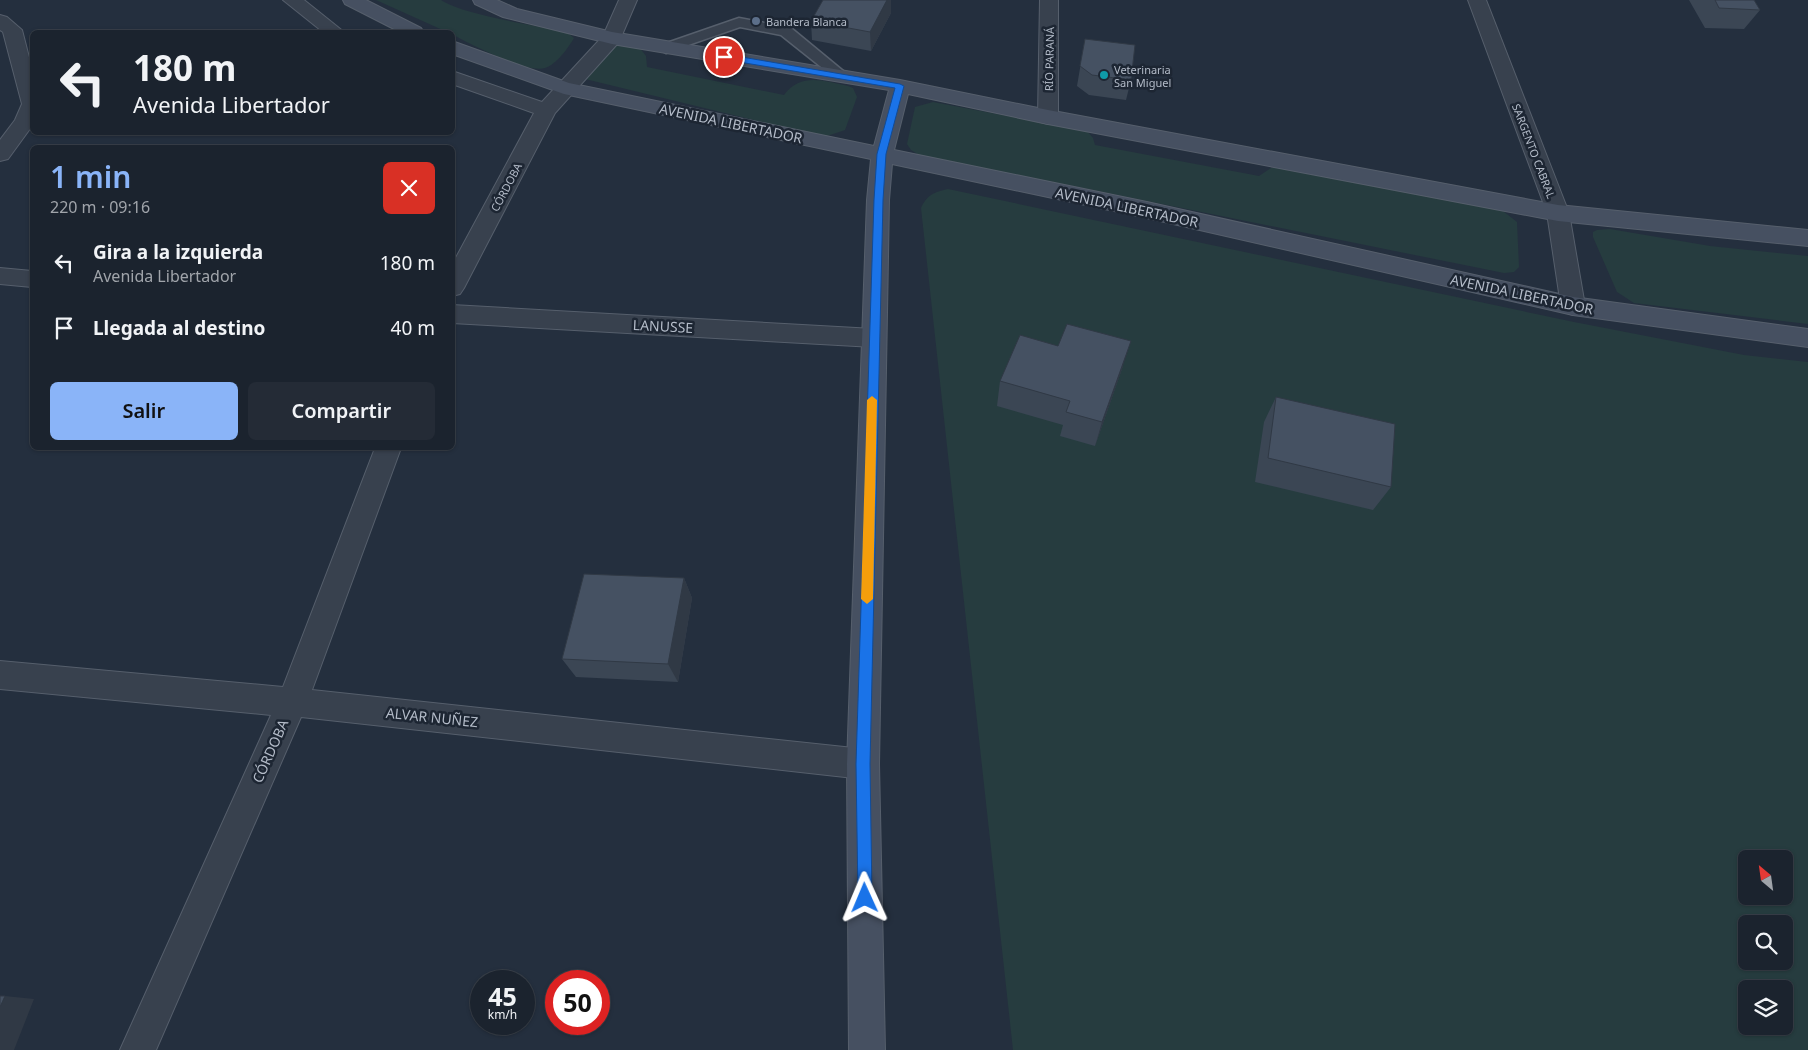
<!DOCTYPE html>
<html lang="es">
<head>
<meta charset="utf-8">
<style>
	:root { --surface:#1b232e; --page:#242b36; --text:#f1f3f6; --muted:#a0a4aa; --line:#39404a; --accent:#8ab4f8 }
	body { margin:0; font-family:"Noto Sans",sans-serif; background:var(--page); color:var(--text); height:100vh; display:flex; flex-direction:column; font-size:19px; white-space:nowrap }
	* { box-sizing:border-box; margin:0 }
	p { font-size:16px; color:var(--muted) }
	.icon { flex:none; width:28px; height:28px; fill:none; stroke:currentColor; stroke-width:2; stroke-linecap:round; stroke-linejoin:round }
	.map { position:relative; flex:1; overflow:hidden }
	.drawer { position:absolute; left:30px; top:145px; width:425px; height:305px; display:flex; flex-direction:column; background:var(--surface); border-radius:8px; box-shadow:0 1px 4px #0004,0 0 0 1px var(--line) }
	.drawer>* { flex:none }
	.top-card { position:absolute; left:30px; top:30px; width:425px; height:105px; border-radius:8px; box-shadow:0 1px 4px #0004,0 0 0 1px var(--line); background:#1b232e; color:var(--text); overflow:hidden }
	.needle { width:32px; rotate:331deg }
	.tools { position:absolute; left:1738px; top:850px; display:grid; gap:10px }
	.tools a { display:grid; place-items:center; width:55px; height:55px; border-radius:8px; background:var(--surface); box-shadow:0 1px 4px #0004,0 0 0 1px var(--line); font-size:25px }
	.speed { position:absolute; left:470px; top:970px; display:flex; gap:10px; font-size:25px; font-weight:700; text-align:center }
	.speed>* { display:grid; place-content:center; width:65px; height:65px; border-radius:50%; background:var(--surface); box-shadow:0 1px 4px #0004,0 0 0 1px var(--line); line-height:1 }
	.speed small { font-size:12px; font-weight:400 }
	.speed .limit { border:8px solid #d22; background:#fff; color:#111 }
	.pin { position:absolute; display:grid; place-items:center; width:42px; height:42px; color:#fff; margin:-21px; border:2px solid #fff; border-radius:50%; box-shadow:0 1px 5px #0007 }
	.me { position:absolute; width:55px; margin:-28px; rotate:359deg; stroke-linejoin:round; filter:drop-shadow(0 0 4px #0008) }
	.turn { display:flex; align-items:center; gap:18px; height:105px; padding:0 20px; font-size:22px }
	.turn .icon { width:65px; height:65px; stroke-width:2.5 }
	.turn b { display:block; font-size:35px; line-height:42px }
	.round { display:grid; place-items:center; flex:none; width:52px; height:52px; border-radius:8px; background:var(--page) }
	.head { display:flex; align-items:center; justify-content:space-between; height:85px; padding:0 20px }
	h1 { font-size:30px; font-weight:600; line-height:38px; color:var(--accent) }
	.button { display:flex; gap:10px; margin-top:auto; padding:10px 20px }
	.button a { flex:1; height:58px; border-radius:8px; background:var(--accent); color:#111; font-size:20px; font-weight:600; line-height:58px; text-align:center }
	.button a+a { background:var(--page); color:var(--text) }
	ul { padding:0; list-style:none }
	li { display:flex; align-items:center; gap:15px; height:65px; padding:0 20px }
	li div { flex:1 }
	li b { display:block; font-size:19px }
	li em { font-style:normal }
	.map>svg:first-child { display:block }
</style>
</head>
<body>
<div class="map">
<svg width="1808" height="1050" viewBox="0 0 1808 1050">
	<rect width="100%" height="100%" fill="#242f3e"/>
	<path fill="#263c3f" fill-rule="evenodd" d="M376,0H441C466,16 536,25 567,32L574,38C569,47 556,65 545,68C527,74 471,44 453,35L452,32H447Z
		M615,44L639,47L646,56L647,67L784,95C801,72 824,81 848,86L853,88L857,97L845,130L824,137L585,79Z
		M933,102L1087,131L1093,138L1095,145L1259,176L1271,168H1277L1503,211L1517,222L1519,267L1514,272L1504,273L919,155L911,150L907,144L915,107Z
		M948,189L1574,322L1744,355L1808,362V1050H1013L921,208C927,195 934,192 948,189ZM1746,859H1784V896H1746ZM1746,924H1784V961H1746ZM1746,989H1784V1026H1746Z
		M1610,229L1710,246L1808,256V324L1634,303L1617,292L1593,237V232L1597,230Z"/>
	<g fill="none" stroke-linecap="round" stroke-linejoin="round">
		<defs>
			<path id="service" d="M739,18L791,28L848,75L845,78H835L781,35L740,27L671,51L666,53L658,48L661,45Z"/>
			<path id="minor" d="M283,0H304L344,32H323Z
				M619,0H637L619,42L555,113L464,288L460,294L452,296V265L534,113L452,84V71L542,102L603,36Z
				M1040,0H1058V117L1055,122L1048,124L1041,122L1038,117Z
				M1468,0H1486L1569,213L1585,306L1581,312L1573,315L1565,312L1561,306L1547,213Z
				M0,15L7,17L22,30L32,69V126L8,159L0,161V140L15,120L22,104L3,32L0,30Z
				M0,268L32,271V287L0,284Z
				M452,305L874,329L883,331L886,338L883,345L874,347L452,323Z
				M375,448H401L312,690L863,749L874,753L879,764L874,775L863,779L301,717L156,1050H120L271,715L0,689V661L283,687Z"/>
			<path id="secondary" d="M343,0H366L421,28L424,32H400L345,4Z
				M473,0H497L517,9L612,32L900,80L1048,110L1558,205L1808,230V246L1558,221L1048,124L908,94L894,150L1147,202L1573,297L1808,329V347L1573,315L1147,218L892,164L889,200L879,764L885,1050H849L847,764L867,200L871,159L564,94L452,54V41L569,83L874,146L889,90L612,44L503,17L475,4Z"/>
		</defs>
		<use href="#service" stroke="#565f6c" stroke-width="3"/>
		<use href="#minor" stroke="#565f6c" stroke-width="2"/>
		<use href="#secondary" stroke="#565f6c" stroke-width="2"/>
		<use href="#service" fill="#38414e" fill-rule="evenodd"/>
		<use href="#minor" fill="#38414e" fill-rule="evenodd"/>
		<use href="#secondary" fill="#465061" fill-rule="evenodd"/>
	</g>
	<path fill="#3b4654" d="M1689,0H1754L1760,10L1744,29L1705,28Z
		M891,13L871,51L812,40L811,21Z
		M1085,39L1131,80L1126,100L1089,95L1077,86Z
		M1123,366L1095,446L1060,436L1063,425L997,406L1000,381Z
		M1276,397L1391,487L1373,510L1255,482L1264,422Z
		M684,578L692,598L678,682L576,677L562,659Z"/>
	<path fill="#303945" d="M887,0H891V13L871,51L870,32Z
		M1131,341L1123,366L1095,446L1102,422Z
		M684,578L692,598L678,682L668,664Z
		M5,996L34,999L14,1050H0V1007Z"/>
	<path fill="#455162" stroke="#303945" d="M823,0H887L870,32L811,21Z
		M1715,0H1754L1760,10L1719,8Z
		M1085,39L1135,45L1131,80L1092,75L1080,66Z
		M1067,324L1131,341L1102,422L1066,412L1070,401L1000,381L1020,335L1058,346Z
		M1276,397L1395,424L1391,487L1268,458Z
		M584,574L684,578L668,664L562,659Z
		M0,996H5L0,1007Z"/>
	<path fill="#1a73e8" stroke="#114b97" d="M724,54L900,84L904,86L886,154L883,200L870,764L872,898L870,902L865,904L860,902L858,898L856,764L874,200L877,154L895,88L721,59L720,57Z"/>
	<path fill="#f59e0b" d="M872,396L877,400L873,599L867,604L861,599L867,400Z"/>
	<circle fill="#5c6f8a" stroke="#1d2633" stroke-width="2" cx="756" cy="21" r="5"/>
	<circle fill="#0f9aa8" stroke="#1d2633" stroke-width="2" cx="1104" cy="75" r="5"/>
	<g text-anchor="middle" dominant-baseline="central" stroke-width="5" stroke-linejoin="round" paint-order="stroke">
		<g font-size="11" fill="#b4bcc9" stroke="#1d2633" text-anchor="start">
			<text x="766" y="21">Bandera Blanca</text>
			<text x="1114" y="69">Veterinaria<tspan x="1114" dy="13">San Miguel</tspan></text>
		</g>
		<g font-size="11" fill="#b4bcc9" stroke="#1d2633">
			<text transform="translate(1049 59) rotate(-89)">RÍO PARANÁ</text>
			<text transform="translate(1534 151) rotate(69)">SARGENTO CABRAL</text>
			<text transform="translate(506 187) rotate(-62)">CÓRDOBA</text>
		</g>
		<g font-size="14" fill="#b4bcc9" stroke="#1d2633">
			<text transform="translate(731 123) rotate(12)">AVENIDA LIBERTADOR</text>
			<text transform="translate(1127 207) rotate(12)">AVENIDA LIBERTADOR</text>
			<text transform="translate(1522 294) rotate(12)">AVENIDA LIBERTADOR</text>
			<text transform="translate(663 326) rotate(3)">LANUSSE</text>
			<text transform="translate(432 717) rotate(6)">ALVAR NUÑEZ</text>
			<text transform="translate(270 751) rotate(-66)">CÓRDOBA</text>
		</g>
	</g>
</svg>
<div class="tools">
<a><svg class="needle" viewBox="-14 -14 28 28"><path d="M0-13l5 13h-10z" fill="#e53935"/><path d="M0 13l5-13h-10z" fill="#a0a4aa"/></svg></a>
<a><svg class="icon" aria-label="search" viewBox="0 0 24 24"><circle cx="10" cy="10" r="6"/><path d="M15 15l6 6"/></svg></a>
<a><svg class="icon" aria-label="layers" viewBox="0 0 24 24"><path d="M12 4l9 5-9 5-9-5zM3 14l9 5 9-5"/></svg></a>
</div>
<div class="speed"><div>45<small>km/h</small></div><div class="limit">50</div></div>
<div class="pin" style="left:724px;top:57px;background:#d93025"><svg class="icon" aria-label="arrive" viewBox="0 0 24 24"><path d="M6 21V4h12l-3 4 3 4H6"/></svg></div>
<svg class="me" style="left:865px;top:898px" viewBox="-20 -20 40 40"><path d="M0-17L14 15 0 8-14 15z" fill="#1a73e8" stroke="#fff" stroke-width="4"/></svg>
<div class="top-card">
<div class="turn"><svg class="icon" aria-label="left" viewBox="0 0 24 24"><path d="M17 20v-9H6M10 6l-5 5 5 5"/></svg><div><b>180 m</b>Avenida Libertador</div></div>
</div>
<section class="drawer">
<div class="head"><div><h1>1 min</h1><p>220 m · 09:16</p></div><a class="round" style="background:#d93025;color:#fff"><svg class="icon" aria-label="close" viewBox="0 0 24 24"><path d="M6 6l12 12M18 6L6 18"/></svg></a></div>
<ul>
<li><svg class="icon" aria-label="left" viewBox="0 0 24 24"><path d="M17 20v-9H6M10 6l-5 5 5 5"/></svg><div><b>Gira a la izquierda</b><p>Avenida Libertador</p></div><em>180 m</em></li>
<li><svg class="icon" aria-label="arrive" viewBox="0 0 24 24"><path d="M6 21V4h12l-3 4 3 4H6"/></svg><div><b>Llegada al destino</b></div><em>40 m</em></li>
</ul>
<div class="button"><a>Salir</a><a>Compartir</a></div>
</section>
</div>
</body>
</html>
